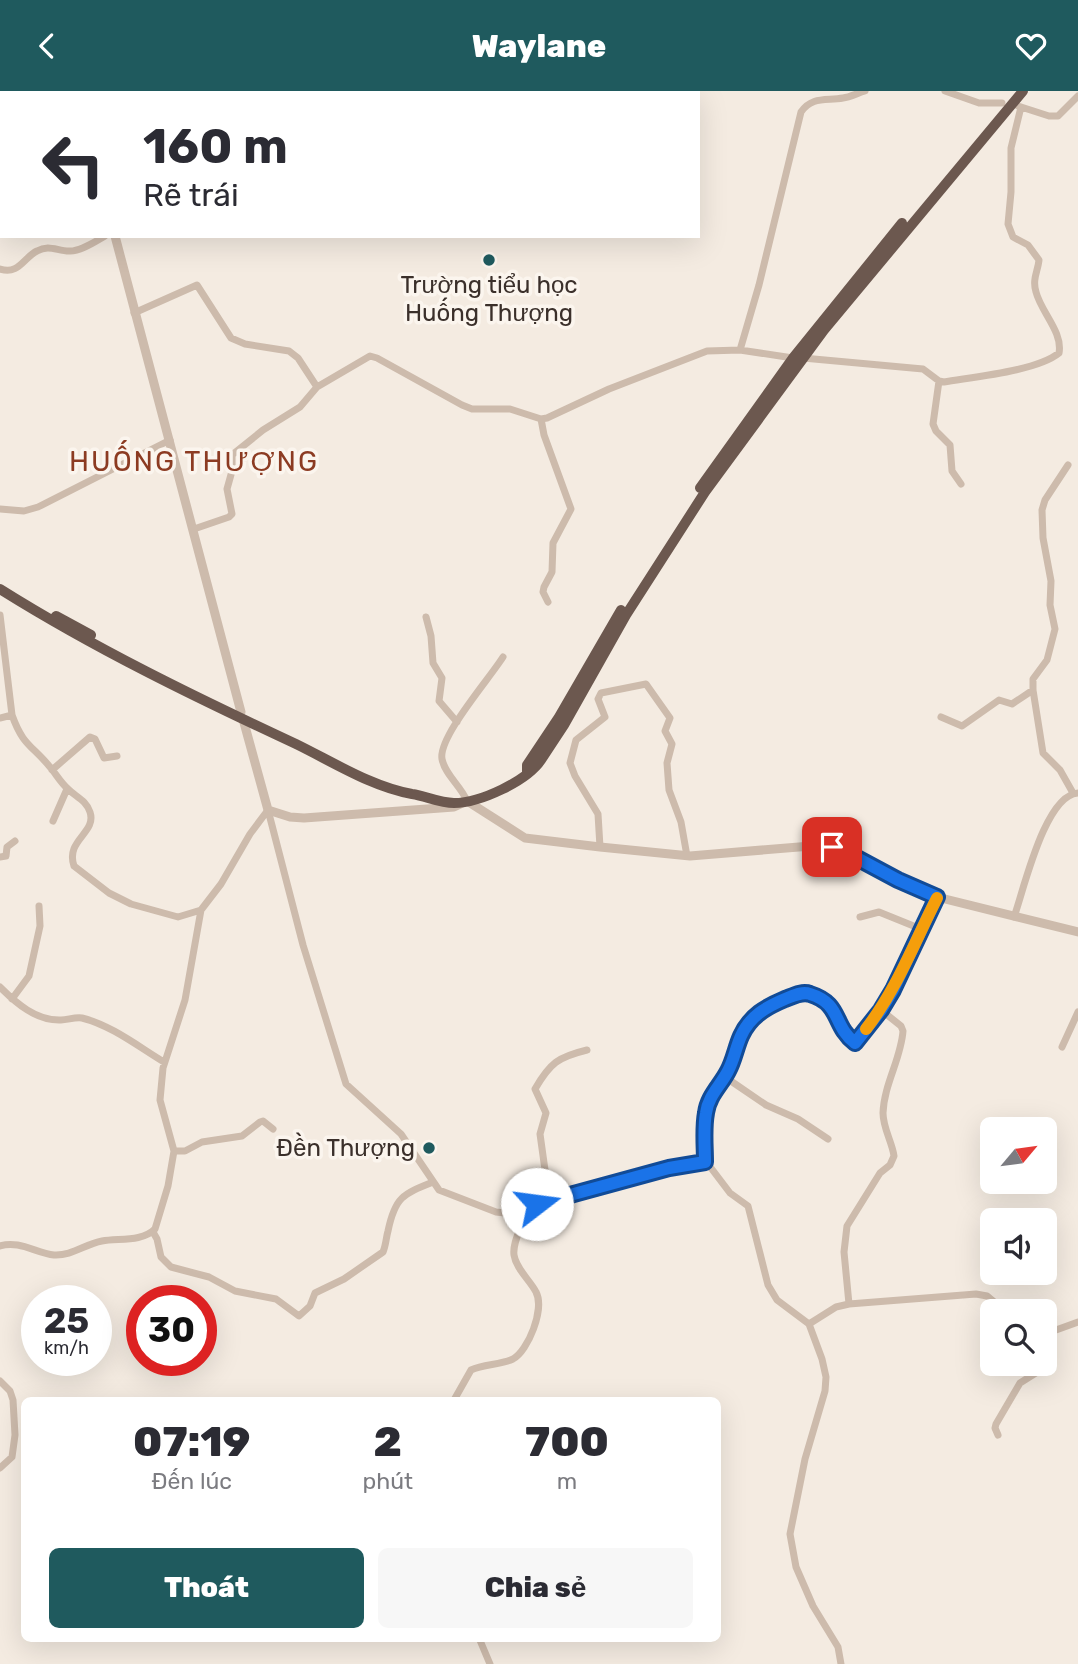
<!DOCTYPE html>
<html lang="vi">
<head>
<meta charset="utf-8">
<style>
	:root { --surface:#fff; --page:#f7f7f7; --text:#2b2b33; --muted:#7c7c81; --accent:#1f5a5e }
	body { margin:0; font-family:Rubik,sans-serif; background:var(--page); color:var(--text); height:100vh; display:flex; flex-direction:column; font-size:26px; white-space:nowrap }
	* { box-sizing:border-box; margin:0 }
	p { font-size:23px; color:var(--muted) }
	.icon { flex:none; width:38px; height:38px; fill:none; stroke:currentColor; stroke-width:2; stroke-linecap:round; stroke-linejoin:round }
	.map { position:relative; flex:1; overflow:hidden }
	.drawer { position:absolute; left:21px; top:1306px; width:700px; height:245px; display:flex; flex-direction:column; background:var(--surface); border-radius:10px; box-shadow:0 7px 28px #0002 }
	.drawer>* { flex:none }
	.guide { position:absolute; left:0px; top:0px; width:700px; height:147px; box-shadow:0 7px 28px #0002; background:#fff; color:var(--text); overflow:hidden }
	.needle { width:46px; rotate:61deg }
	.tools { position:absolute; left:980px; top:1026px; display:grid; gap:14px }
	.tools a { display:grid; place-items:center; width:77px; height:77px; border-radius:10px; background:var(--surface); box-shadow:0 7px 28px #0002; font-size:35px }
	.speed { position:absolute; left:21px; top:1194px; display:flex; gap:14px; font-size:35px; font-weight:700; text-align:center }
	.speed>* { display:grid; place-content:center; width:91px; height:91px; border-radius:50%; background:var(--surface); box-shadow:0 7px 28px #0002; line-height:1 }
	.speed small { font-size:18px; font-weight:400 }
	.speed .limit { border:10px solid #d22; background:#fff; color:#111 }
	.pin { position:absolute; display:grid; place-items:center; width:60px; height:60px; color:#fff; margin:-30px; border-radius:14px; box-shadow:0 4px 10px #0006 }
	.me { position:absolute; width:77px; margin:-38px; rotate:75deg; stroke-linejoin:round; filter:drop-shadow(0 0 5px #0008) }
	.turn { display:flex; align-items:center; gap:24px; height:147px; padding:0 28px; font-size:32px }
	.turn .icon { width:91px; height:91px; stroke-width:2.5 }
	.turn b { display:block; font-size:49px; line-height:60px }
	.eta { display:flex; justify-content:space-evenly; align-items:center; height:119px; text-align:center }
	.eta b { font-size:42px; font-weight:800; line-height:49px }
	.cta { display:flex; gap:14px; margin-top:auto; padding:14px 28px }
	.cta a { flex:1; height:80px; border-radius:10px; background:var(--accent); color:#fff; font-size:28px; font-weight:800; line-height:80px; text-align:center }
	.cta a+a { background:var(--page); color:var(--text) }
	header { display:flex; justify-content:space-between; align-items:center; height:91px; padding:0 28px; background:var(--accent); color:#fff; font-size:32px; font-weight:800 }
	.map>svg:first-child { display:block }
</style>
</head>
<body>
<header><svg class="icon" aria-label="back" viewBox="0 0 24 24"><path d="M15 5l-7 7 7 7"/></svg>Waylane<svg class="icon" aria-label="heart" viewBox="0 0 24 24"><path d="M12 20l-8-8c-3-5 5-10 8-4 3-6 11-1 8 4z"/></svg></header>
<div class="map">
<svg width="1078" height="1573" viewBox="0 0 1078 1573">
	<rect width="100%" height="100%" fill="#f4ebe1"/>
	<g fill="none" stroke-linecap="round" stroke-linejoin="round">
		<path stroke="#cdbbac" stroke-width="7" d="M945,0L979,12H1002
			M55,2V0
			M1018,15L1049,25H1058L1078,5
			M0,64L2,62
			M0,178C19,184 23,167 37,160C49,153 57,160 69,160C80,161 96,150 105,145
			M134,222L197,194L231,247L245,253L289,260L298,267L317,296
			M740,259L759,194L801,21C812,5 826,10 843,7C850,6 858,2 865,0
			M803,267L923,278L939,290L944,291C973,286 1037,280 1059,262C1063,241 1041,221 1036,201C1032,188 1038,180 1039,169L1028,154L1013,146L1008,133L1011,101V57L1021,16
			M939,290L933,333L936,340L950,354L952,380L961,393
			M541,328L544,344L571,418L553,452L552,481L544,496L543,501L548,511
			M1068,374L1045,409L1042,419L1043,447L1051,490L1050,514L1055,538L1047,569L1033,588V599L1043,662L1060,679L1073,702
			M0,418L24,420L38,416L170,349
			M194,438L229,426L232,423L227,398L232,380V364L263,339L300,316L317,296L370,265L377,267L462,314L472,318H510L541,328L547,327L609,298L707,260L740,259L793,267
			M0,524L12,624C23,655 32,654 50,676C56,683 61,692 68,698C76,706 86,709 90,721C97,742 65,749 74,775L109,802L131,813L178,826L201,819
			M426,526L431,545L433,572L442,587L439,610L457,631
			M941,626L962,635L999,609L1012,613L1033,599
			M0,627L12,624
			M52,679L90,646L95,648L104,667L117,665
			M467,710C461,695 445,684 442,668C438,646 490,587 503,566
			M268,719L303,854L346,993L401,1043L439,1099L496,1121L505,1122L699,1070L708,1073L730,1102L748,1115L768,1194L777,1209L809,1233L822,1268L826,1286L825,1300L805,1368L790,1443L796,1476L813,1515L838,1556L841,1573
			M53,730L67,698
			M600,756L598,723L575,685L570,672L576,649L605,626L598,608L601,602L646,593L670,627L665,640L672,653L667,672L669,699L681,731L687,765
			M0,766L6,765L7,756L15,750
			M860,826L879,821L921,838
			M1014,826C1024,798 1045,704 1078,702
			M0,896C16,912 36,930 61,929C68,929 74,926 82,927C111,934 139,956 164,971
			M12,908L29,885L40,835L39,815
			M1062,956L1078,921
			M725,986L766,1014L798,1028L828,1048
			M174,1060H185L202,1051L242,1045L260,1031L263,1030L273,1038
			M705,1071L706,1022L709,1011L732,973L740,946L746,935L767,917L807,901L830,913L841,939L855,952L881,919L893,899L937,806
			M537,1113L545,1079L540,1043L546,1022L535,998C550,972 558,966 587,959
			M153,1141L157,1148L161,1166L171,1176L209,1186L235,1200L276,1208L299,1225L310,1215L315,1202L344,1188L383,1161C386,1154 386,1147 388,1140C395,1106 403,1103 433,1091
			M0,1155C19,1149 36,1162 54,1164C72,1165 85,1153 102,1150C119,1147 142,1151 155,1138L168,1095L174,1060L160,1009L163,977L185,909L201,819L221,793L250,743L268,719
			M849,1213L844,1161L847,1135L880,1082L890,1074L894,1065C892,1051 883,1037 883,1022C884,993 901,968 903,940L901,935L881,919
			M809,1233L836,1216L849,1213L976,1203L987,1205L1005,1220
			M1045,1243L1078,1231
			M0,1290L10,1300L13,1309L15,1344L12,1366L0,1377
			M454,1309L471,1279C484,1273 500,1274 513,1268C528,1260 545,1218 536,1201C530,1189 516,1178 514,1164C512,1149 525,1132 526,1117
			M998,1344L995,1337L996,1333L1020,1292L1050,1273V1268L1045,1256
			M479,1547L490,1573"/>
		<path stroke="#cdbbac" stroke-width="9" d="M0,12H2
			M115,145L241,621
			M243,628L268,719L290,726L304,727L454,716L467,710L525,747L600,756L690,765L811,755L832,756L842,759L898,789L937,806L1078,841"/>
		<path stroke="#6c584f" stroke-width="10" d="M700,397L793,267L902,132
			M0,498C94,557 195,606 296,653C333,671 372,696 412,703C426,705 439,712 454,712C480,712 527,690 541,669L564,634L626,524L705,401L824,239L1023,0
			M56,525L91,544
			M527,683V674L559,626L621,519"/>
	</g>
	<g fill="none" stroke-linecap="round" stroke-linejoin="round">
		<defs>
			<path id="route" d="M537,1113L669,1077L705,1071C705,1055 703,1038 706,1022C708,1005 721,994 728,980C734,969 736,956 741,945C750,925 766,916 785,908C793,905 802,900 810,903C842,913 832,934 855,952L881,919L893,899L937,806L898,789L842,759L832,756"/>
		</defs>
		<use href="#route" stroke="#114b97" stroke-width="18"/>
		<use href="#route" stroke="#1a73e8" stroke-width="12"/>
		<path stroke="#f59e0b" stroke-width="12" d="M866,938C897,898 914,852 937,807"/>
	</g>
	<g fill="#1f5a5e" stroke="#fbf5ee" stroke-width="2.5">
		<circle cx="489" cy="169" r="7"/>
		<circle cx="429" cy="1057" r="7"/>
	</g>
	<g text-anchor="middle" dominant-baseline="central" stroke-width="7" stroke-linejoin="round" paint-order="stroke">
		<g font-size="24" fill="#3b302b" stroke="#fbf5ee">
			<text x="489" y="194">Trường tiểu học<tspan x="489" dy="28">Huống Thượng</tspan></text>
			<text x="415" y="1057" text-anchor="end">Đền Thượng</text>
		</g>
		<g font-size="28" letter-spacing="2" fill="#8c3b22" stroke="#fbf5ee">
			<text x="194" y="370">HUỐNG THƯỢNG</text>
		</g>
	</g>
</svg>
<div class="tools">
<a><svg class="needle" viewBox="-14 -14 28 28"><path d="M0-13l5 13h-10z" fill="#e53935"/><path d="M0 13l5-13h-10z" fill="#7c7c81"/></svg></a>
<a><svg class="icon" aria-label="sound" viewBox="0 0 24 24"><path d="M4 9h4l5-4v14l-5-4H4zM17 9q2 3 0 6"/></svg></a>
<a><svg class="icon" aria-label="search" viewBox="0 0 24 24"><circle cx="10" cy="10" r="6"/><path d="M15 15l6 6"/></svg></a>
</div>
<div class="speed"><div>25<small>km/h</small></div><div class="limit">30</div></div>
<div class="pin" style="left:832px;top:756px;background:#d93025"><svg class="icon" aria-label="arrive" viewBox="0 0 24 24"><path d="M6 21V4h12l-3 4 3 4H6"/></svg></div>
<svg class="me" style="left:537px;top:1113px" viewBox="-20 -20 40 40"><circle r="19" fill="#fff"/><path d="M0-13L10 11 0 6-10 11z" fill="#1a73e8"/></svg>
<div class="guide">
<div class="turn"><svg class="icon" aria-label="left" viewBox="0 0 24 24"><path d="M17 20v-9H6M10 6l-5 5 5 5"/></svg><div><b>160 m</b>Rẽ trái</div></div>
</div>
<section class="drawer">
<div class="eta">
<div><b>07:19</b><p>Đến lúc</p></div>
<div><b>2</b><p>phút</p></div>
<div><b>700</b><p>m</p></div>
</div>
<div class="cta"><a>Thoát</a><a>Chia sẻ</a></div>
</section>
</div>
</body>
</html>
